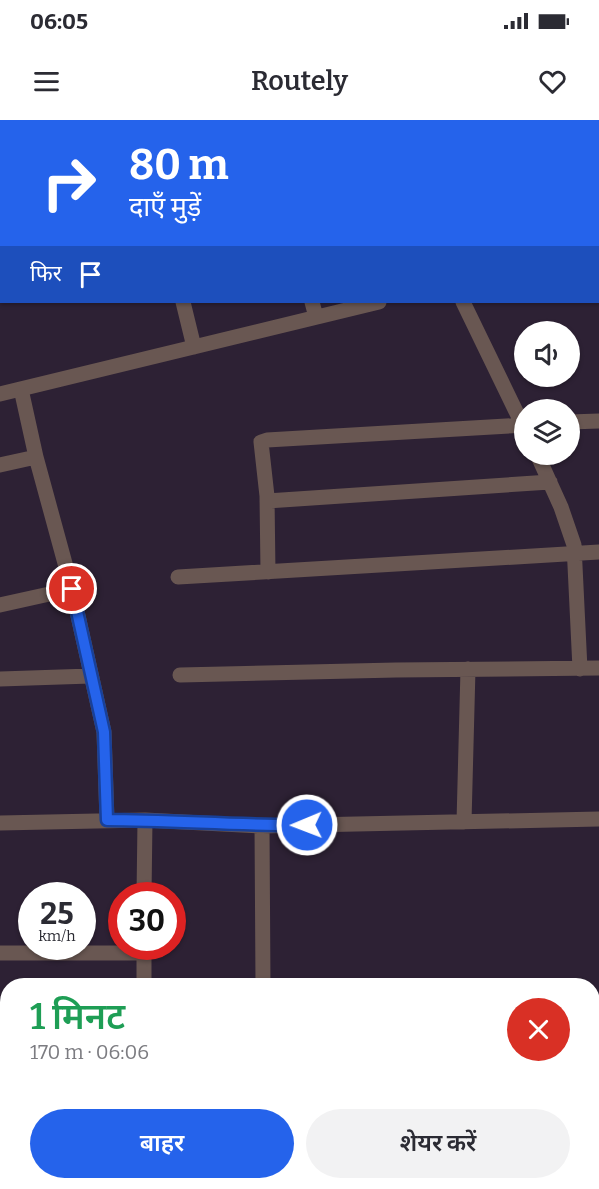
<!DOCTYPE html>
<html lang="hi">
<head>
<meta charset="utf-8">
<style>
	:root { --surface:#fff; --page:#f2f2f3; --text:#2b2b33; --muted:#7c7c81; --accent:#2563eb }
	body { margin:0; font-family:Bitter,"Noto Sans Devanagari",serif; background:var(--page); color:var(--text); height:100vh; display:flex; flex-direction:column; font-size:22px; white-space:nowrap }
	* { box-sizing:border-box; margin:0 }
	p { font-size:20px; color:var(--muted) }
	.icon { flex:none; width:33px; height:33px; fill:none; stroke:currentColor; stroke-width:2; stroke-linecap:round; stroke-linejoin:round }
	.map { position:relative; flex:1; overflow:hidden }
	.drawer { position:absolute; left:0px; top:858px; width:600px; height:212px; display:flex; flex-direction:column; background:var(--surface); border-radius:24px 24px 0 0; box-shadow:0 2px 4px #0004 }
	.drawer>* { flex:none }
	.top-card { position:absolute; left:0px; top:0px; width:600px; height:183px; box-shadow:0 2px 4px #0004; background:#2563eb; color:#fff; overflow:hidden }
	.tools { position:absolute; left:514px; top:201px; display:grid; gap:12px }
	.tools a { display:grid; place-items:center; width:66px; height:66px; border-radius:50%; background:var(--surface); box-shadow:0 2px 4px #0004; font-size:30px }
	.speed { position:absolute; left:18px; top:762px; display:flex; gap:12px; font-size:30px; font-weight:700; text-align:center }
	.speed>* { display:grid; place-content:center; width:78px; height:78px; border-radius:50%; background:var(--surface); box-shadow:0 2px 4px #0004; line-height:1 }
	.speed small { font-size:15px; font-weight:400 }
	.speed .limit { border:9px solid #d22; background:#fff; color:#111 }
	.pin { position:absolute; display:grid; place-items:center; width:51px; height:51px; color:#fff; margin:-26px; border:3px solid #fff; border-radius:50%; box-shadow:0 2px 6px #0007 }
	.me { position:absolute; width:66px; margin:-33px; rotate:269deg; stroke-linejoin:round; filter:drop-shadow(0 0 4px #0008) }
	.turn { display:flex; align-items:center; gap:21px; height:126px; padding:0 30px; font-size:27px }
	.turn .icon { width:78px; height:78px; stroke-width:2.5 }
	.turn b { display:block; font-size:42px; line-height:51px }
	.then { display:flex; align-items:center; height:57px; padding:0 30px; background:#0003; gap:12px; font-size:22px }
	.round { display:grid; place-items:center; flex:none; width:63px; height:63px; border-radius:32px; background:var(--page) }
	.headline { display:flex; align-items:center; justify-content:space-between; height:102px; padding:0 30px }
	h1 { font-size:36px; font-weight:600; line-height:45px; color:#1e9e55 }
	.action { display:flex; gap:12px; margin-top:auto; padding:12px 30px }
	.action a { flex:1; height:69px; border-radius:36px; background:var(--accent); color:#fff; font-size:24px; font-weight:600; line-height:69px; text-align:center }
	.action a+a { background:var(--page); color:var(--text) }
	.status { display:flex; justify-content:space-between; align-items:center; height:42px; padding:0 30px; background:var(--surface); direction:ltr }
	.status svg { height:16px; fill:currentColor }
	header { display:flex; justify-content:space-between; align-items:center; height:78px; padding:0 30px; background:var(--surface); font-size:27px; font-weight:600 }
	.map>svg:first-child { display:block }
</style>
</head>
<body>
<div class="status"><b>06:05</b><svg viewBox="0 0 49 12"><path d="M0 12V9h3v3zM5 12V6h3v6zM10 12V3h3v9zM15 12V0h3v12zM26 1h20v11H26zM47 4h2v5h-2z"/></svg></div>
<header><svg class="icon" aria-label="menu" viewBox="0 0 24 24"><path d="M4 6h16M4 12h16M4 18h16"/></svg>Routely<svg class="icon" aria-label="heart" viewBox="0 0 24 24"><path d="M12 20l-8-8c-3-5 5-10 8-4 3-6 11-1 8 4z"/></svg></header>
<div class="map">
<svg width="599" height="1069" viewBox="0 0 599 1069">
	<rect width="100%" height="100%" fill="#2d2134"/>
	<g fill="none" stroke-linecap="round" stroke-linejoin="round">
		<path stroke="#695752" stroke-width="15" d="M74,0L75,2
			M263,0V2
			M374,0V2
			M490,0V2
			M176,2L181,0
			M0,47L2,46
			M598,127L599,126
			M598,140L599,142
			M183,182L194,227
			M312,182L316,197
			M463,182L525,310
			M21,269L36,337
			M0,274L379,182
			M570,302L599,301
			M537,334L561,387L574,425L580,549
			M0,345L36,337L72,469L104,612L107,700
			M267,381L550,362
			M268,452L267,376L261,322L267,320L525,305
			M178,457L599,432
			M0,485L72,469
			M180,555L396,550L599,548
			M0,559L91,556
			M464,702L468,549
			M0,703L145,700L262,706L263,866
			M262,706L599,699
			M144,776L145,700
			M0,833H144
			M144,866V826
			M592,901H599
			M0,953H8
			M256,1069V1062"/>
	</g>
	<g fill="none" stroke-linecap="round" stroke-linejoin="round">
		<defs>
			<path id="route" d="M72,469L104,612L107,700C174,700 240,706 307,705"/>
		</defs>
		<use href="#route" stroke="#184099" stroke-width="15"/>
		<use href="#route" stroke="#2563eb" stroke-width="10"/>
	</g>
</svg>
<div class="tools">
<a><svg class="icon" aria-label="sound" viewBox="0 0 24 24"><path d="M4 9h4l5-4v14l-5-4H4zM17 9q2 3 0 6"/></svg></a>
<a><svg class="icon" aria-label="layers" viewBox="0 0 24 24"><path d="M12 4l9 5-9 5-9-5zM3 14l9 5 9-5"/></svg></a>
</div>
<div class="speed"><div>25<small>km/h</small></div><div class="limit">30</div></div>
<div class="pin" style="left:72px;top:469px;background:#d93025"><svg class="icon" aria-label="arrive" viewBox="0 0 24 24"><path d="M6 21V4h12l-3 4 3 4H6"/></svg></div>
<svg class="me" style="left:307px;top:705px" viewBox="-20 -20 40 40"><circle r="17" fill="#2563eb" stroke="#fff" stroke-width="3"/><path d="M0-11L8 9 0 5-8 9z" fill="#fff"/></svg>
<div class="top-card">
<div class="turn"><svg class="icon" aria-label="right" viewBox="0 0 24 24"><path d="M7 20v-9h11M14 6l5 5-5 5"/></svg><div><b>80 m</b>दाएँ मुड़ें</div></div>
<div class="then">फिर<svg class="icon" aria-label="arrive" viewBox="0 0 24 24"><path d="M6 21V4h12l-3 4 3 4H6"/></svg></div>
</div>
<section class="drawer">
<div class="headline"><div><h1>1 मिनट</h1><p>170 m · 06:06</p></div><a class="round" style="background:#d93025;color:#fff"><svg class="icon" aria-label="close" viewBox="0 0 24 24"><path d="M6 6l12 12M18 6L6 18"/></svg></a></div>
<div class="action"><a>बाहर</a><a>शेयर करें</a></div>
</section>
</div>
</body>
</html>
